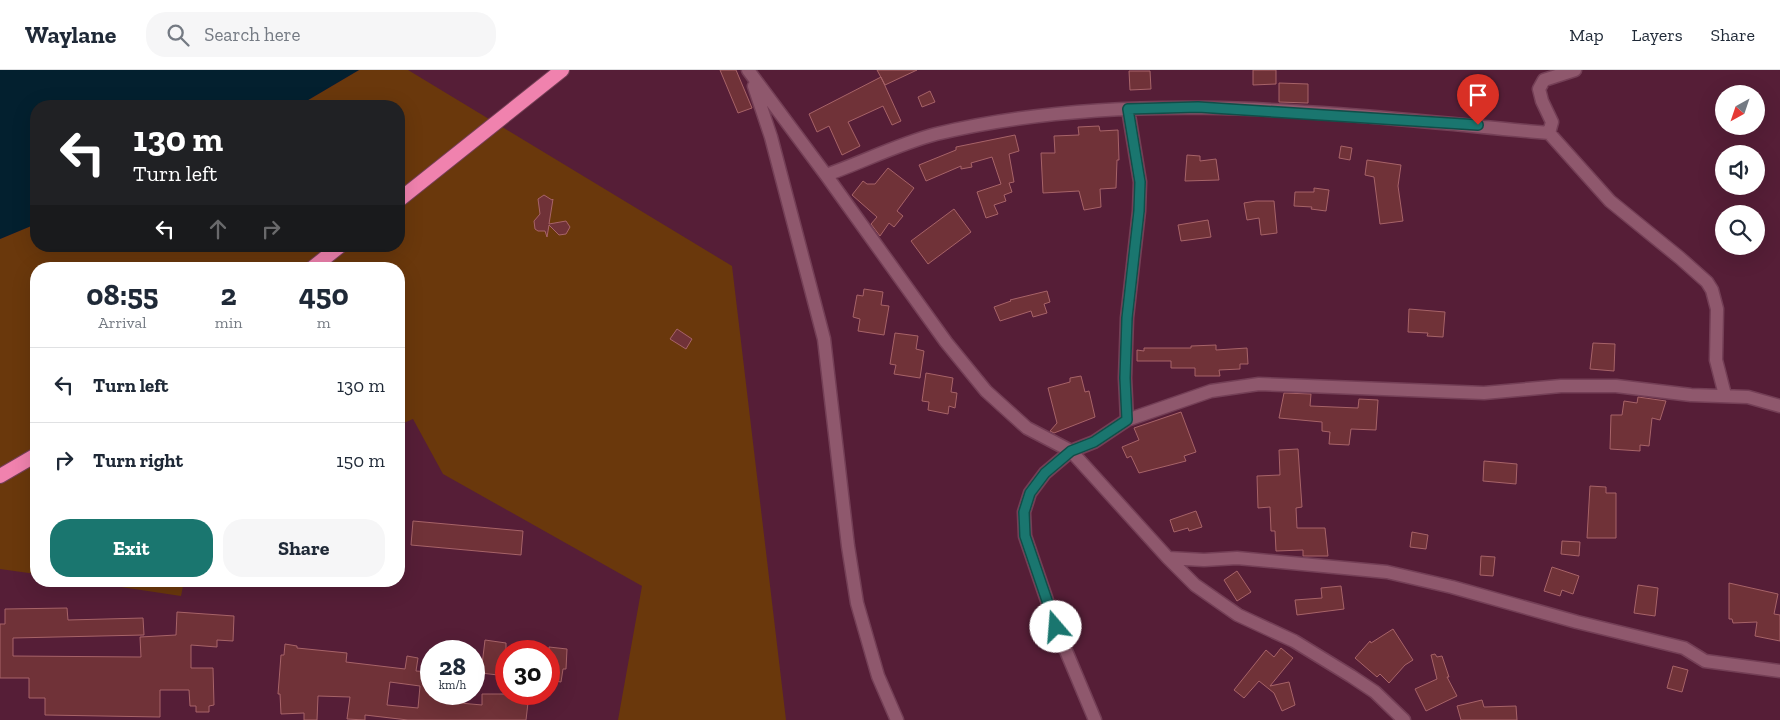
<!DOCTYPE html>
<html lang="en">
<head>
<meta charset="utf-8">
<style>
	:root { --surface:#fff; --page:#f6f6f7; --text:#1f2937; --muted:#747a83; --line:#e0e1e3; --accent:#1a766f }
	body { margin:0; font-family:"Zilla Slab",serif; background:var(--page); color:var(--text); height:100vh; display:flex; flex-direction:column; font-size:19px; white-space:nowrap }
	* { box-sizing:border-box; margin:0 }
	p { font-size:16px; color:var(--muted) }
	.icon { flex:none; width:28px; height:28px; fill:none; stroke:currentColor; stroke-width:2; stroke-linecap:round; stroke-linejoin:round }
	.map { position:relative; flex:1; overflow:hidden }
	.drawer { position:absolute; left:30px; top:192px; width:375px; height:325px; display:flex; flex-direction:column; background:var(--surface); border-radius:20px; box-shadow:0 5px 20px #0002 }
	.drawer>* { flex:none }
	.guide { position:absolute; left:30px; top:30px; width:375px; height:152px; border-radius:20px; box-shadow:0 5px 20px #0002; background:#202124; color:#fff; overflow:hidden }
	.needle { width:32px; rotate:220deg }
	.buttons { position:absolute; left:1715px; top:15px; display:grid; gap:10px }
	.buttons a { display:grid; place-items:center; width:50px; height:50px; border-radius:50%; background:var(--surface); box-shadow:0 5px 20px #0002; font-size:25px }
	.speed { position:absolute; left:420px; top:570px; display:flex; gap:10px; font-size:25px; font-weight:700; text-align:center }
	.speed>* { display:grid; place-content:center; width:65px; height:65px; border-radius:50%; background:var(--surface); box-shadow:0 5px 20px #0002; line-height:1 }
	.speed small { font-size:12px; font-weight:400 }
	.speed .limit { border:8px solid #d22; background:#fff; color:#111 }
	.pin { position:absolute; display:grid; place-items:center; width:42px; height:42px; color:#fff; margin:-51px -21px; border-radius:50% 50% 50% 0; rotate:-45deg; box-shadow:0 0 5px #0007 }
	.pin .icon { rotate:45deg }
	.me { position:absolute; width:55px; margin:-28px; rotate:342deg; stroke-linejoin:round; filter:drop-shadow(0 0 4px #0008) }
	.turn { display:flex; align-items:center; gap:18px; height:105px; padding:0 20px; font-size:22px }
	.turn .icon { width:65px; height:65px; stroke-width:2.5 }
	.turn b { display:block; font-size:35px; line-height:42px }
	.lanes { display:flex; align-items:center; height:48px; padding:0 20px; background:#0003; justify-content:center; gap:25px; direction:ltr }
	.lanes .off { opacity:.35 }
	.eta { display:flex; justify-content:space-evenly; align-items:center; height:85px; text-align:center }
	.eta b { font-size:30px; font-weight:700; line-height:35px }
	.primary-button { display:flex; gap:10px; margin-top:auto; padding:10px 20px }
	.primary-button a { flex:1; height:58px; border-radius:20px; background:var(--accent); color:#fff; font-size:20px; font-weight:700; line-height:58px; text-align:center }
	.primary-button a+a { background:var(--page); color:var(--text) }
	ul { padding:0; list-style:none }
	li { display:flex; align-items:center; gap:15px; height:75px; padding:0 20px; border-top:1px solid var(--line) }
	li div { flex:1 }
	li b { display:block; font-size:19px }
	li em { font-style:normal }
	header { display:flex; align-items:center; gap:30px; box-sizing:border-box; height:70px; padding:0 25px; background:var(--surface); border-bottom:1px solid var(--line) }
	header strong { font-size:24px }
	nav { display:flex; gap:28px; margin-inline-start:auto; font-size:18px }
	.search { width:350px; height:45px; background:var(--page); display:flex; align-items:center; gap:12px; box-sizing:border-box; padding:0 18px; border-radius:20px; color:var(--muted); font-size:19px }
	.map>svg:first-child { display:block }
</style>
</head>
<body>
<header>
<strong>Waylane</strong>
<div class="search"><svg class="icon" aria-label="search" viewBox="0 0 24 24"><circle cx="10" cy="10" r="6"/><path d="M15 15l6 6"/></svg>Search here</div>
<nav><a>Map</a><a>Layers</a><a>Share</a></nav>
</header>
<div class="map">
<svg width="1780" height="650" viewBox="0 0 1780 650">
	<rect width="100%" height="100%" fill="#561e37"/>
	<path fill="#6a380c" d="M359,0H408L732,196L786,650H618L642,516L443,404L413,349L399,355V199H36V504L0,499V169L36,154V176H399V36H298Z
		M81,511H184L181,526Z"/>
	<path fill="#03202f" d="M0,0H359L298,36H36V154L0,169Z"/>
	<path fill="#703238" stroke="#a76368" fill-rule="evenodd" d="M720,0H736L752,38L738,43Z
		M877,0H917L885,15Z
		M1253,0H1276V14L1253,15Z
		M1129,1H1150L1151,19L1130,20Z
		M881,7L901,51L892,55L883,36L848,52L860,76L842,85L829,56L817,62L809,44Z
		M1279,13L1308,14V33L1279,32Z
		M930,21L935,32L922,37L918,27Z
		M1099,56L1100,61L1118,60L1119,90H1117L1116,118L1100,119L1101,137L1084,140L1079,121L1043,123L1041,83H1055L1054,66L1079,65L1078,57Z
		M1015,65L1019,81L1009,84L1014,112L1009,113L1012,122L1004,125L1006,131L994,135L998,144L986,148L977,122L1001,114L992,87L971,93L972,97L961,99V96L926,111L919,95L956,80V77Z
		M1341,76L1352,78L1350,90L1339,88Z
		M1187,85L1200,86V91L1216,89L1219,110L1185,111Z
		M1367,90L1401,95L1398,116L1403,151L1380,154L1374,107L1365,105Z
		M888,98L914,118L897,141L903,146L894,157L889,153L880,166L871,154L877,147L852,125L863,111L867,114H875Z
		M1314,118L1329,120L1326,141L1311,139L1312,137L1294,136L1295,122H1314Z
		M544,125L552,130L553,129L549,154L566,151L570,157L566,164L559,165L549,155L547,167L545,161H538L535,159L534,151L540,144L538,129Z
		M1256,131H1274L1277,163L1261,165L1259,148L1247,150L1244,133Z
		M954,139L971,162L928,194L911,171Z
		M1208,150L1211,167L1181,171L1178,155Z
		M864,219L883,222L881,235L889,236L884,265L858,261L860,249L853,247L857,225L863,226Z
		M1047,221L1050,232L1044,234L1047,243L1033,247L1031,241L1000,251L994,237L1011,231L1010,230Z
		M1409,239L1445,242L1443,267L1427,266L1428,263L1408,262Z
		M677,259L692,269L686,279L670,269Z
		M895,263L918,266L916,279L924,281L920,308L894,304L896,295L890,294Z
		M1593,273L1615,274L1614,301L1590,299Z
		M1216,275V280L1247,278L1248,294H1240V299L1219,300L1220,306H1195V298H1171V291H1137V280L1144,281V278H1191V276Z
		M926,303L953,308L951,322L957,323L955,338L949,336L948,344L928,340L929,332L922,331Z
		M1081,306L1085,322L1089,321L1095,347L1054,363L1050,361L1057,353L1048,318L1070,312V308Z
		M1284,323L1311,324L1310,336L1358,338L1359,329L1378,330L1376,360L1351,359L1349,375L1329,374L1330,362L1322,361V352L1279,348Z
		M1638,327L1666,331L1660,350L1652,348L1649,376L1640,375V381L1610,379L1611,345H1622L1624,331L1637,333Z
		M1181,342L1196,382L1184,386L1186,391L1139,403L1131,386L1127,388L1122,377L1139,370L1134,358Z
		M1298,379L1302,437L1296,438L1297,458H1325L1328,486H1303V480L1276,481L1275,461H1271L1270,437L1258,438L1257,406L1280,405L1279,380Z
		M1484,391L1517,394L1516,414L1483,411Z
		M1590,416L1606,417V423H1616V468H1587Z
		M1196,441L1202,457L1189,461L1188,458L1174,462L1170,450Z
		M413,451L523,461L521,485L411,475Z
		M1412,462L1428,465L1426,479L1410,477Z
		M1562,471L1580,472L1579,486L1561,484Z
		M1481,486L1495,487L1493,506L1480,505Z
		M1552,497L1579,506L1573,524L1562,520L1560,526L1544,521Z
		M1237,501L1251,522L1237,531L1224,510Z
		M1729,513L1778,524L1774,544L1780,545V571L1755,566L1757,552L1733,553L1732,549H1729Z
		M1638,515L1658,518L1655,546L1634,543Z
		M1341,516L1344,539L1297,545L1295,530L1322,528L1321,518Z
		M67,538L68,550L143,548L144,565L13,568V586L141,587L140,567L176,565L177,542L234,546L233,571L217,570V577L191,575V598H213L214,635L209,636V642H196V636H190L189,620H160V647L45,645V628H29V608H0V554H5V539Z
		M1393,559L1413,590L1405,595L1389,613L1380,604L1377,607L1355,588L1370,571L1371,573Z
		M485,570L506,573V606L481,603Z
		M285,574L297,576V578L347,583L346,592L405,599L407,586L418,588L416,601L431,602V626L460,630V633L482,635V624H529L526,650H408L365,645V650L347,649L350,627L318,626L317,650H304V643L281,644L280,624H278L281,585H284ZM390,612L420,616L418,638L387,635Z
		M549,577L567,579L566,599H563L561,612L549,610Z
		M1281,578L1293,588L1270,616L1289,612L1295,635L1282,641L1274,623L1259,611L1244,628L1234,620L1266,580L1274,587Z
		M1435,584L1437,587L1442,586L1449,607H1447L1457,626L1426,641L1415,619L1437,609L1431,585Z
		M1673,596L1688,600L1682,622L1667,618Z
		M1482,630L1484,637L1516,636L1517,650H1461L1457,636Z"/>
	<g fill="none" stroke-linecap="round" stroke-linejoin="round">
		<defs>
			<path id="minor" d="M748,0L826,105L946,272L986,321L1027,358L1071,381L1168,488L1195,515L1238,545L1294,571L1351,606L1375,622L1404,650
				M754,16L771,67L824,269L848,476L857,533L878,606L897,650
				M1549,63L1552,52L1542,31L1539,19L1544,10L1575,0
				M826,105C863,92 898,74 936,64C1137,16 1346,45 1549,63L1610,131L1680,188L1707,212L1712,220L1717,239L1716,290L1725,325
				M1127,350L1125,308L1127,248L1139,141L1140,112L1128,39
				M1168,488L1204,490L1237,488L1387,502L1452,517L1577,552L1684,578L1705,591L1780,601
				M1095,650L1056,557L1025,466L1024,442L1030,423L1045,403L1071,381L1094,372L1127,350L1211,321L1259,314L1484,323L1561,316H1616L1691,325L1748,327L1780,336"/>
			<path id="trunk" d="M399,130L562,0
				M311,199L340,176
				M0,406L36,385"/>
		</defs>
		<use href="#minor" stroke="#743f56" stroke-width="15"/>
		<use href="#trunk" stroke="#743f56" stroke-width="16"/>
		<use href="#minor" stroke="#8f586d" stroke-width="12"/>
		<use href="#trunk" stroke="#f082ae" stroke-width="14"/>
	</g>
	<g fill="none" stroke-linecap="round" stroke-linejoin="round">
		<defs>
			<path id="route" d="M1056,557L1025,466L1024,442L1030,423L1045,403L1071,381L1094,372L1127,350L1125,308L1127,248L1139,141L1140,112L1128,39L1198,37L1478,55"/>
		</defs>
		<use href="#route" stroke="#114d48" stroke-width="12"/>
		<use href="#route" stroke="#1a766f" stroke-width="9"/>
	</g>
</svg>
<div class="buttons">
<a><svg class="needle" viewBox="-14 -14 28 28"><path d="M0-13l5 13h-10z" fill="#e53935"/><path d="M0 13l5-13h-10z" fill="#747a83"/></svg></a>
<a><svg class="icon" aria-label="sound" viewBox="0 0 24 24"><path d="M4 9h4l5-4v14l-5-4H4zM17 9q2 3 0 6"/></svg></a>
<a><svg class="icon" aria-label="search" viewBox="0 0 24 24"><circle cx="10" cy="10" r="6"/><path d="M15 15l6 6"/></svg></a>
</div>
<div class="speed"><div>28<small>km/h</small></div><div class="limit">30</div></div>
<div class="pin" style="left:1478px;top:55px;background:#d93025"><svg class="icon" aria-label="arrive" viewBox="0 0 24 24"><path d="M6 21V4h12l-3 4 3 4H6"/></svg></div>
<svg class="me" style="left:1056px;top:557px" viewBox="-20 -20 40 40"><circle r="19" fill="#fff"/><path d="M0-13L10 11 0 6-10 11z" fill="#1a766f"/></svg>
<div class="guide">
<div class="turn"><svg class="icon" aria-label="left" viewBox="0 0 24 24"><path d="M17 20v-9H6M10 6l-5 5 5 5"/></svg><div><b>130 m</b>Turn left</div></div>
<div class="lanes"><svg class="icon" aria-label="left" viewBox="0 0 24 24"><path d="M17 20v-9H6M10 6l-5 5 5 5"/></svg><svg class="icon off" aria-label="ahead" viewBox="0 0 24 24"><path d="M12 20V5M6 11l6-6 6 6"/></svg><svg class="icon off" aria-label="right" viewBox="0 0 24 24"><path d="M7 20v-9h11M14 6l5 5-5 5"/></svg></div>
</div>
<section class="drawer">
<div class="eta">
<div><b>08:55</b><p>Arrival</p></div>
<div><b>2</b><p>min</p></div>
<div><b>450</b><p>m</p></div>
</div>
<ul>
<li><svg class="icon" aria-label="left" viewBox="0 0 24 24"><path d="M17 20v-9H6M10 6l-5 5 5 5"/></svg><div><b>Turn left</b></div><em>130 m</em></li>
<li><svg class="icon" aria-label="right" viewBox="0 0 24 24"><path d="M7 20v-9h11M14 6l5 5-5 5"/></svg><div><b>Turn right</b></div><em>150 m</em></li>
</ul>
<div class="primary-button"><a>Exit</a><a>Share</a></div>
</section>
</div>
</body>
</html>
